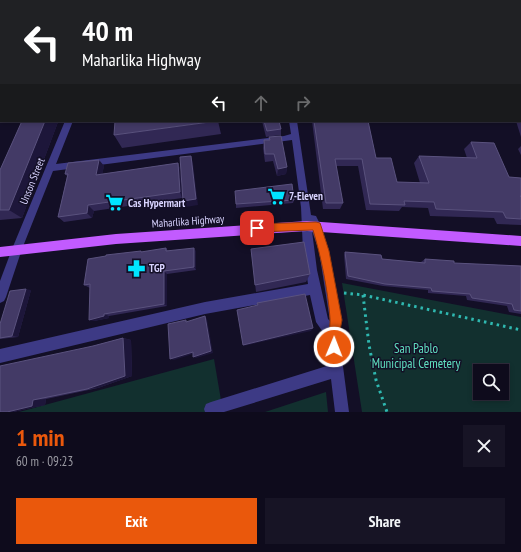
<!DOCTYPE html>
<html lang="en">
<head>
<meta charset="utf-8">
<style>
	:root { --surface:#0e0b1c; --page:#171425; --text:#f1f3f6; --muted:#9b9ba3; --line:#2e2b3b; --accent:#ea580c }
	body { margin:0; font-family:"PT Sans Narrow",sans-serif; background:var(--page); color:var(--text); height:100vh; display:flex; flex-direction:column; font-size:15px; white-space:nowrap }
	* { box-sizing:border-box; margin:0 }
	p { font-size:13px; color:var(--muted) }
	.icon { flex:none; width:22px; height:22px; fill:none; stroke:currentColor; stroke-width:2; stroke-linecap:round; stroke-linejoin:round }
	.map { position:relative; height:412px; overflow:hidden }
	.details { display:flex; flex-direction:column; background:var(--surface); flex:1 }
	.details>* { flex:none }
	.hud { position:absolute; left:0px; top:0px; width:521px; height:122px; box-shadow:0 2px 6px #0003,0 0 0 1px var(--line); background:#202124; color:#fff; overflow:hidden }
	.fabs { position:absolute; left:473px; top:364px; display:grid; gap:8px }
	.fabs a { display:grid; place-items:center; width:36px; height:36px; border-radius:0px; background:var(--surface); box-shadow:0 2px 6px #0003,0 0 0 1px var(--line); font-size:20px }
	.pin { position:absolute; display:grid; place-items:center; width:34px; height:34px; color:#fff; margin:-17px; border-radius:8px; box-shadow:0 2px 6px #0006 }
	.me { position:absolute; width:44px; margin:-22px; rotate:1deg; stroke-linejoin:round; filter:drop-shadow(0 0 3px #0008) }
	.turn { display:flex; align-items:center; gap:14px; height:84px; padding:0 16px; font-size:18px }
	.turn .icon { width:52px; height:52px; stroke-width:2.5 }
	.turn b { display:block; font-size:28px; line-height:34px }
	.lanes { display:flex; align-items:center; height:38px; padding:0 16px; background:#0003; justify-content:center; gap:20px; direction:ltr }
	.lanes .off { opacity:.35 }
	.round { display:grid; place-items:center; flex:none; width:42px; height:42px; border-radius:0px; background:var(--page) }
	.summary { display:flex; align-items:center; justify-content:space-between; height:68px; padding:0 16px }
	h1 { font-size:24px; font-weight:800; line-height:30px; color:var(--accent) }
	.primary-button { display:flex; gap:8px; margin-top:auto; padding:8px 16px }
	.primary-button a { flex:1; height:46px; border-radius:0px; background:var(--accent); color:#fff; font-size:16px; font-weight:800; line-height:46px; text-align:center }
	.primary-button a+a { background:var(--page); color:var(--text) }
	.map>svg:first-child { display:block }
</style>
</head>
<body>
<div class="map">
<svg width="521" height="412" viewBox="0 0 521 412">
	<rect width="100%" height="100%" fill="#130f26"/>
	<path fill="#12302f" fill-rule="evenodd" d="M342,283L521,317V412H362ZM480,371H502V393H480Z
		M214,359L223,412H19Z
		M326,392L328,412H265Z"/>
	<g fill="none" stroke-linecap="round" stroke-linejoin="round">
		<path stroke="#2fb8b0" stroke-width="3" stroke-dasharray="2.5 4" stroke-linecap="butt" d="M344,293L363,295L521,330
			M363,295L369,345L376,380L387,412"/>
		<path fill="#3d3a85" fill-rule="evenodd" d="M32,0H38L31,1Z
			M124,0H130V1H124Z
			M253,0H259V1H253Z
			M0,46H1L0,52Z
			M0,95H1V101H0Z
			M65,121H73L56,164L284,136L291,134L289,121H297L311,215L316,216L321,226L329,251L342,320L339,336L349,412H335L331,379L224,412H205L204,409L206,404L211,402L330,365L327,338L316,322L310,295L205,314L0,363V349L205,302L308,284L303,251L301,207L292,140L53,171L22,249L6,297L4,301L0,303V281L12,249ZM312,231L319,251L330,321L328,319L317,270Z"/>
		<path fill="#c25bff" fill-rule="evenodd" d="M307,221L521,236V246L307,231L116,244L0,257V247L116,234Z"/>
	</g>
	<path fill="#312854" d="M0,0H25L24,1H1V17L0,18Z
		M267,0H282V1H267Z
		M520,77L521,79V137L516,121H520Z
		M218,121L221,134L122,148L114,135Z
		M262,121H279L281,129V135L266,137Z
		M312,121H368L376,158L397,182L420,183L414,163L419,156L467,158L464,149L471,142L509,177L521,178V225L497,224L494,218L430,216L428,208L402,207L399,211L366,210L358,166H336L343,203L340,209H323Z
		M58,122L22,218L0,220V170Z
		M269,137L287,167L286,174L277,176L273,161L265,162L263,148L264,140H269Z
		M521,146V155L518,149Z
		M99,160L104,166L102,174L178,163L180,169L182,198L94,211L92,218L64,222L58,217L67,176L65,174Z
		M294,200L293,203L236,208V204Z
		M166,248L168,251H196V270L167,274V306L109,316V318L94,321L90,288L84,285L143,252Z
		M251,249L310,274L306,282L256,292Z
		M345,252L382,259L421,263V262L425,259L454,263L521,266V314L509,312L507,306L467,300L466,296L428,293V290L383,286L346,279L344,255Z
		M31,290L18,337L0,339V324Z
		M123,338L131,340L132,376L98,388L46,399L45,405L13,412L93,346Z"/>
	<path fill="#1d163a" d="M14,0H25L24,1H14Z
		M63,0H73V1H62Z
		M176,0H182V1H175Z
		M0,1L1,2V17L0,18Z
		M45,121H57L58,122L22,218L9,210Z
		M191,156L193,163L198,205L186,207L183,201Z
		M99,160L104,166L101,181L96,175Z
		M178,163L180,169L182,198L180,192Z
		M287,167L286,174L277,176L278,169Z
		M88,205L94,211L92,218L87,213Z
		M194,248L196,251V270L194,267Z
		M164,271L167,274V306L164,304Z
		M26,289L31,290L18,337L12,336Z
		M104,314L109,316V318L94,321L89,320Z
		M205,316L207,319L213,353L196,358L193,357Z
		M313,328L311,331L243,346V345Z
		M123,338L131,340L132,376L98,388L87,389Z
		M193,352L196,353L174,360L170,359Z
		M46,399L45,405L13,412H7L33,400Z"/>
	<path fill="#433a66" stroke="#5a527e" d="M44,0H63L62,1H43Z
		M151,0H176L175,1H150Z
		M299,0H304V1H287Z
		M305,0H317V1H305Z
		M520,77L521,79V101L520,99Z
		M22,121H45L9,210H0V170Z
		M115,121H217L114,135Z
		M264,121H279L281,129L267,131Z
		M314,121H368L376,158H391L397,182L429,183L419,156L477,158L471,142L494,143L509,177L521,178V196H520L521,197V219L506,218L503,212L436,209L434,202L404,201L405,205L370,204L362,159H335L343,203H326Z
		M281,136L287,167L278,169L274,154H265L264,140H270L269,137Z
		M191,156L196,199L183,201L180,157Z
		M99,160L96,175L178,163L180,192L88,205L87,213L58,217L68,174H65L68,163Z
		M292,184L294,200L236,204L235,191Z
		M304,242L310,274L255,285L251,249Z
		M166,248V251L194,248V267L164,271V304L104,314V316L89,320L90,284L84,285L88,259L106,256V255L141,251V252Z
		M345,252L381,255L382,259L425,263V259L454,261V263L521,266V311L514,310L512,304L472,298L470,294L432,291L431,288L385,284L348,276Z
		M26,289L12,336L0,338V324L10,291Z
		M305,294L313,328L243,345L237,310L258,305L257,303Z
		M205,316L211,351L193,357V352L170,359L168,324L186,320V322Z
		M123,338L125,376L87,389L33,400L32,406L7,412H0V366L93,346Z"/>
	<path fill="#ea580c" stroke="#983908" d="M316,222L320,223L321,226L329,251L342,320L339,336L340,347L338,351L334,353L330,351C325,338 331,330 330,318C328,291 321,256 313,230L257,232L254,231L253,228L254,225L257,224Z"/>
	<defs>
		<symbol id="supermarket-bare" viewBox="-9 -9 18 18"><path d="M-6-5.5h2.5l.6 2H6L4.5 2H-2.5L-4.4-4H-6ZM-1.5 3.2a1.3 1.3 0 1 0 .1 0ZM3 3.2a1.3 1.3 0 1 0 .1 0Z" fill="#00e5ff" stroke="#130f26" stroke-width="2.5" paint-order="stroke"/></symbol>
		<symbol id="pharmacy-bare" viewBox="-9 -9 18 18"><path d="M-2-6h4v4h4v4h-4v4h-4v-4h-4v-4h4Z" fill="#00e5ff" stroke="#130f26" stroke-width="2.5" paint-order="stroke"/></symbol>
	</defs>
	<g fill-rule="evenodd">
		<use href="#supermarket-bare" x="264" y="184" width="25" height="25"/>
		<use href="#supermarket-bare" x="102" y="190" width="25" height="25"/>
		<use href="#pharmacy-bare" x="124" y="256" width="25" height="25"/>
	</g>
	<g text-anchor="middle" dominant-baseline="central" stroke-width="3" stroke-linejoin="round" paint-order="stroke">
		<g font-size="11" fill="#d9d4ff" stroke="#130f26">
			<text transform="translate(32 181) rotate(-68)">Unson Street</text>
			<text transform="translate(188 221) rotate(-4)">Maharlika Highway</text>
		</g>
		<g font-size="11" font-weight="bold" fill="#d9d4ff" stroke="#130f26" text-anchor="start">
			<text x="289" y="196">7-Eleven</text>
			<text x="128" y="203">Cas Hypermart</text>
			<text x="149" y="268">TGP</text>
		</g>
		<g font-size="13" fill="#5fe0c0" stroke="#130f26">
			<text x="416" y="348">San Pablo<tspan x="416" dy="15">Municipal Cemetery</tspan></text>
		</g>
	</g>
</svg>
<div class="fabs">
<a><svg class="icon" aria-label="search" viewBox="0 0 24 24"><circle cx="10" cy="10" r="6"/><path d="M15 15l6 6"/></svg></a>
</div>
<div class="pin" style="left:257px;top:228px;background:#d93025"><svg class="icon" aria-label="arrive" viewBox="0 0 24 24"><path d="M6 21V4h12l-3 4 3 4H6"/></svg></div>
<svg class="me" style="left:334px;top:347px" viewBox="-20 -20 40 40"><circle r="17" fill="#ea580c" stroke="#fff" stroke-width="3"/><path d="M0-11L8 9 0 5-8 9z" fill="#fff"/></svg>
<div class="hud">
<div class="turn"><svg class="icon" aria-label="left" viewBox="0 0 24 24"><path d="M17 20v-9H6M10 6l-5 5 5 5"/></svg><div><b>40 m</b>Maharlika Highway</div></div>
<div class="lanes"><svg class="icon" aria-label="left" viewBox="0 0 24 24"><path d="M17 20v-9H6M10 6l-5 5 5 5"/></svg><svg class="icon off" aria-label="ahead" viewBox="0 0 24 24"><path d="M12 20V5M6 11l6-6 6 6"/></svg><svg class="icon off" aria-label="right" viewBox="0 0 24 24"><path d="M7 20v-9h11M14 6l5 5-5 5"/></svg></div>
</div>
</div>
<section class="details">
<div class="summary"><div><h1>1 min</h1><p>60 m · 09:23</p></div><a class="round"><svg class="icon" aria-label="close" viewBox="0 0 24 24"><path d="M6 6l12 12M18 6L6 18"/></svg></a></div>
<div class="primary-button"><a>Exit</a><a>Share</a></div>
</section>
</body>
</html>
